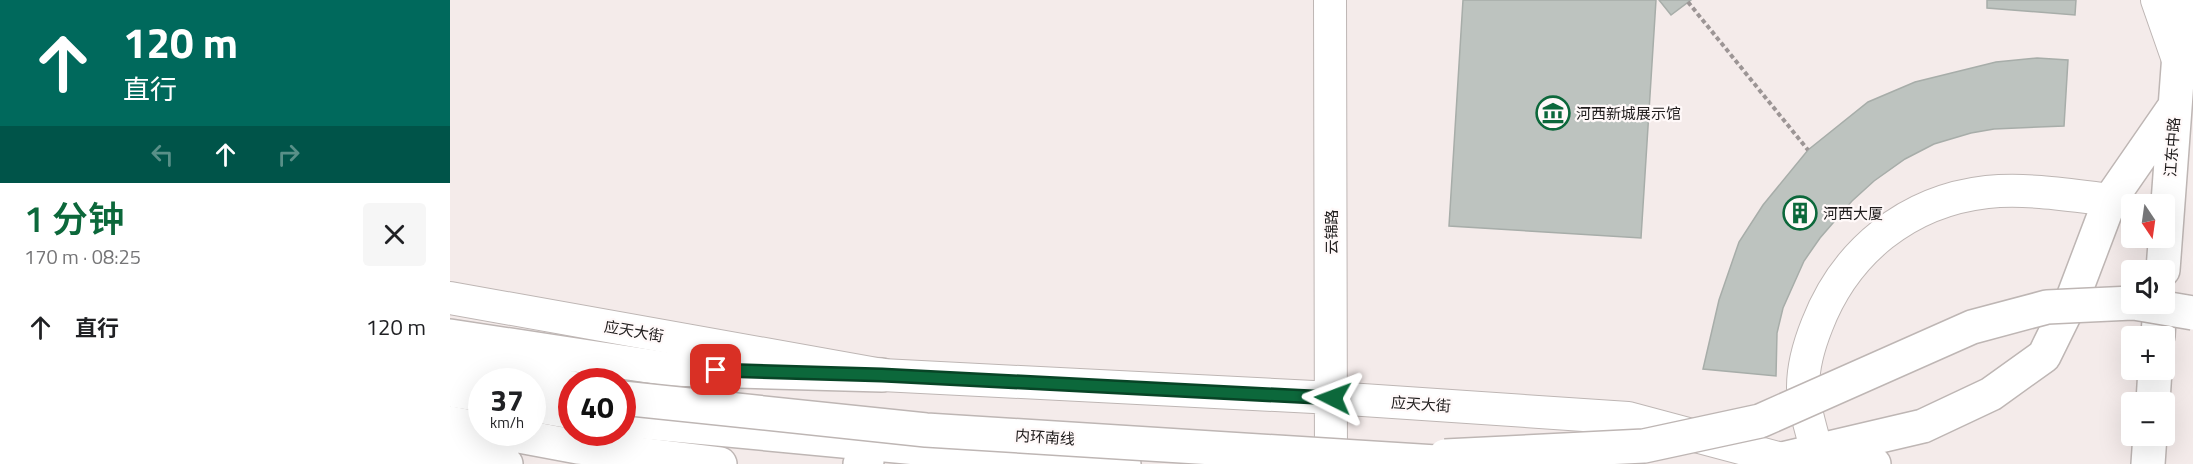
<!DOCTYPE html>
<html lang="zh">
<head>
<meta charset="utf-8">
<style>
	:root { --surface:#fff; --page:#f6f6f6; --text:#202124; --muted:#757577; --accent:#0c683b }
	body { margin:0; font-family:"Titillium Web","Noto Sans SC",sans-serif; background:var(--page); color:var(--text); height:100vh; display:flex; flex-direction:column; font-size:22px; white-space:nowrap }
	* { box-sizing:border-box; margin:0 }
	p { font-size:20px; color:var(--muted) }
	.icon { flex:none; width:33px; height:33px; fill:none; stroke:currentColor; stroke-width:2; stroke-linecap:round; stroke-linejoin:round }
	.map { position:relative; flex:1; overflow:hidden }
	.side { display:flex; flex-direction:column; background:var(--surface); width:450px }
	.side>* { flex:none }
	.banner { background:#00695c; color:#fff; overflow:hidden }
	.needle { width:39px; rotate:167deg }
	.controls { position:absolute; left:1671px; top:194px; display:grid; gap:12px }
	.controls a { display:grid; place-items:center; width:54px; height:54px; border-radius:6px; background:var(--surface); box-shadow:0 6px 24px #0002; font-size:30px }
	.speed { position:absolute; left:18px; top:368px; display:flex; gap:12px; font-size:30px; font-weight:700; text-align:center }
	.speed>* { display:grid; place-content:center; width:78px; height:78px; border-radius:50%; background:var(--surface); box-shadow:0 6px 24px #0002; line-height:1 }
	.speed small { font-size:15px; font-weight:400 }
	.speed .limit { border:9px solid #d22; background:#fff; color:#111 }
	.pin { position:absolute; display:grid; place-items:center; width:51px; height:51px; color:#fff; margin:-26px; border-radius:12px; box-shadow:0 3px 9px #0006 }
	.me { position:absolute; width:66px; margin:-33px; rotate:273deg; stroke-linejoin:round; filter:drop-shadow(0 0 4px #0008) }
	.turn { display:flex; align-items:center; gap:21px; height:126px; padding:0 24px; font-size:27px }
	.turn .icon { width:78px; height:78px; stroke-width:2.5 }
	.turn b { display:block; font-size:42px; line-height:51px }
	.lanes { display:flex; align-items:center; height:57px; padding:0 24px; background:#0003; justify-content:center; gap:30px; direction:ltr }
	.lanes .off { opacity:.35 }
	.round { display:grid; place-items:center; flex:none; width:63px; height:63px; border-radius:6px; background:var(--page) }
	.head { display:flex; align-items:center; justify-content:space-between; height:102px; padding:0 24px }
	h1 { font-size:36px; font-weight:600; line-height:45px; color:var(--accent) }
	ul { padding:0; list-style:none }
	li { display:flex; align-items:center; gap:18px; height:84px; padding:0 24px }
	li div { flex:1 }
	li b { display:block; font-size:22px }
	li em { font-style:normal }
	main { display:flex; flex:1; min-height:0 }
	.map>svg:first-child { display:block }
</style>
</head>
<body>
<main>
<section class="side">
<div class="banner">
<div class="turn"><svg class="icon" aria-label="ahead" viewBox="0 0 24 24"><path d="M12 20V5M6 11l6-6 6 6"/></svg><div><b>120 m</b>直行</div></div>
<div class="lanes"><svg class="icon off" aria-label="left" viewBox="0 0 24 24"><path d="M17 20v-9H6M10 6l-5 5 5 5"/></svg><svg class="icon" aria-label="ahead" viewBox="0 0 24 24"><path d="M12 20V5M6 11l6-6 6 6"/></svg><svg class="icon off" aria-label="right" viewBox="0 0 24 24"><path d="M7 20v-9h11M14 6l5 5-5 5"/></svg></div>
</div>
<div class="head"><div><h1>1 分钟</h1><p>170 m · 08:25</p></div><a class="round"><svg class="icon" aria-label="close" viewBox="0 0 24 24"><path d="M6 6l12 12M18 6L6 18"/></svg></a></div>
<ul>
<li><svg class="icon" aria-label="ahead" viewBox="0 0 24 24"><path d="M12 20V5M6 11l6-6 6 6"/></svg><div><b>直行</b></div><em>120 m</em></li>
</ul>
</section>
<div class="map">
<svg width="1743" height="464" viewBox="0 0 1743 464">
	<rect width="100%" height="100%" fill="#f4ebea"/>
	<path fill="#bdc3bf" stroke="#a7ada9" stroke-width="1.5" d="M1013,0H1206L1191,238L999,226Z
		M1209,0H1241L1221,15Z
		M1537,0H1626L1625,15L1537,8Z
		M1587,58L1618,60L1614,126L1544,129L1521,133L1484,144L1455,159L1424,181L1402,201L1370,238L1354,261L1333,308L1327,333L1326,376L1253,369L1269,300L1289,242L1313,205L1358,150L1418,102L1465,82L1546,62Z"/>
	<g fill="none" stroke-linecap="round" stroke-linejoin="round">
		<defs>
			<path id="minor" d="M880,0L881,464
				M1707,0L1728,60
				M0,298L432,375L883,398L1178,418L1332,459
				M1366,450C1362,430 1353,407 1353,387C1353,366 1359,345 1367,325C1395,252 1457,201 1537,192C1577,188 1620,195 1660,200"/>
			<path id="major" d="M1713,270L1733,0
				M1708,336L1710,303
				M0,390L32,395
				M1703,402L1705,369
				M82,405L122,412
				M172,420L519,453L674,464
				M1332,459L1473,426L1541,394L1594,356L1624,295L1660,200L1725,106
				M1363,461L1424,464
				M1698,464L1700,435"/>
			<path id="highway" d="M0,336L218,369L432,375
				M0,366L80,381
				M82,381L122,388
				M0,423L32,429
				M47,432L128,447L270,464
				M0,453L56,464
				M410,464L417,461"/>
		</defs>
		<use href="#minor" stroke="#beb6b4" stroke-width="34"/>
		<use href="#major" stroke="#beb6b4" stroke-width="36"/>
		<use href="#highway" stroke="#beb6b4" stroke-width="36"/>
		<path stroke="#9c9595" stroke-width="4" stroke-dasharray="4.5 3" stroke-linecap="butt" d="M1238,2L1358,150"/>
		<use href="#minor" stroke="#fff" stroke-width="32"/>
		<use href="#major" stroke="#fff" stroke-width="33"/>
		<use href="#highway" stroke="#fff" stroke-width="33"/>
		<defs>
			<path id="highway-bridge" d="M1684,303L1743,313
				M172,398L476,430L1018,464
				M995,456L1194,446L1310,421L1522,327L1597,307L1682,303"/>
		</defs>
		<use href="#highway-bridge" stroke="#beb6b4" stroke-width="36" stroke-linecap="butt"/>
		<use href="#highway-bridge" stroke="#fff" stroke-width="33"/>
	</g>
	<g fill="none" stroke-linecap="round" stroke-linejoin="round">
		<defs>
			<path id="route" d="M266,370L432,375L883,398"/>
		</defs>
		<use href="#route" stroke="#084426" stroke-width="15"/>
		<use href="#route" stroke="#0c683b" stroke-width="10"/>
	</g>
	<defs>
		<symbol id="museum-ring" viewBox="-11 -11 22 22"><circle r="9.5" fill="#fff9f9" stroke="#0c683b" stroke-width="1.5"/><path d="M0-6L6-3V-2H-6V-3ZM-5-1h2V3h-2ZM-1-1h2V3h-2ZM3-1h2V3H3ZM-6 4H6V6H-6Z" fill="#0c683b"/></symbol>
		<symbol id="building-ring" viewBox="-11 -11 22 22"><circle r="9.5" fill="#fff9f9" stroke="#0c683b" stroke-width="1.5"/><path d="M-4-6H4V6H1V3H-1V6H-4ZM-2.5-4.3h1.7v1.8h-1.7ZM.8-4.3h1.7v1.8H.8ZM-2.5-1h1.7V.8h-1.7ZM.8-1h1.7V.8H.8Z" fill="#0c683b"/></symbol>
	</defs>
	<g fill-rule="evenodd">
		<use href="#museum-ring" x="1084" y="94" width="38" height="38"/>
		<use href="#building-ring" x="1331" y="194" width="38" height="38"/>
	</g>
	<g text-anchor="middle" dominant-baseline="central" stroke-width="4.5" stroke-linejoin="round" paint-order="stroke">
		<g font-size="15" fill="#1e1b1b" stroke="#fff9f9" text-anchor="start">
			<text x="1126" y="113">河西新城展示馆</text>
			<text x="1373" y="213">河西大厦</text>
		</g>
		<g font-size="15" fill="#1e1b1b" stroke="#fff9f9">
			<text transform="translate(1722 147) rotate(-86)">江东中路</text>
			<text transform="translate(881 232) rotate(-90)">云锦路</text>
			<text transform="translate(184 331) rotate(10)">应天大街</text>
			<text transform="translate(971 404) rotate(4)">应天大街</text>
			<text transform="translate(595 437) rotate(4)">内环南线</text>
		</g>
	</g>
</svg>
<div class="controls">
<a><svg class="needle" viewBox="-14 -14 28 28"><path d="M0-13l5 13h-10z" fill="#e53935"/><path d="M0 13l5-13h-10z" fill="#757577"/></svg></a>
<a><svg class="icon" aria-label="sound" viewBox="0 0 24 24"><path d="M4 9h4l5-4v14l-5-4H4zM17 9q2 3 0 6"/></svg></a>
<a>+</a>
<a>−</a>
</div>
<div class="speed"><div>37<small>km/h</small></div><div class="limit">40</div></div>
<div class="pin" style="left:266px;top:370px;background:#d93025"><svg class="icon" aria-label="arrive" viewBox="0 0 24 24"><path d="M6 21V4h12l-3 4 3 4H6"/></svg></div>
<svg class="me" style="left:883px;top:398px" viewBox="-20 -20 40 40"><path d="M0-17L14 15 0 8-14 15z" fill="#0c683b" stroke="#fff" stroke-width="4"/></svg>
</div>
</main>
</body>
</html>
